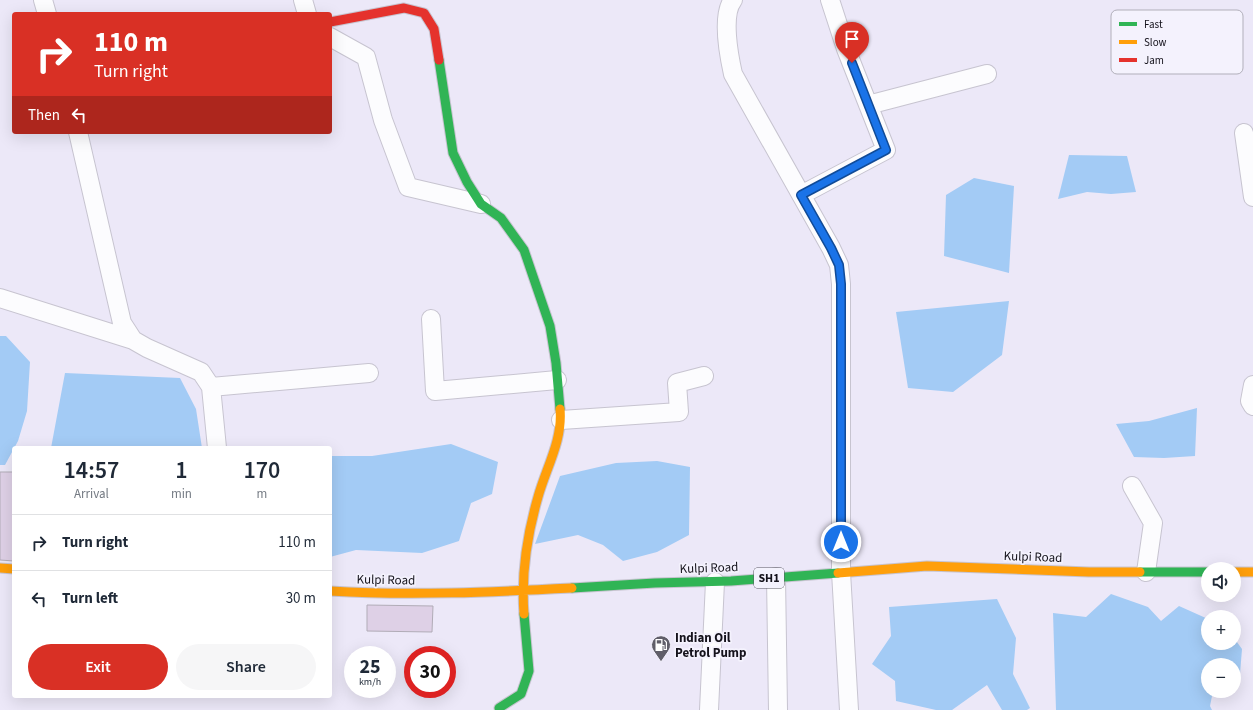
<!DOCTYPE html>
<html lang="en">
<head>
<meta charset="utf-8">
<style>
	:root { --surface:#fff; --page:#f6f6f7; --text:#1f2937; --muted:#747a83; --line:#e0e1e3; --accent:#d93025 }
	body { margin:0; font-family:"Source Sans 3",sans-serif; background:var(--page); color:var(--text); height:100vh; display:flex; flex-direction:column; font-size:15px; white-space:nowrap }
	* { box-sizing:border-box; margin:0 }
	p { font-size:13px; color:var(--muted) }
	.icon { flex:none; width:22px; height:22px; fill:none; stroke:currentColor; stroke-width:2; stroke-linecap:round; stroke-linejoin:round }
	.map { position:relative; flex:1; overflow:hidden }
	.side { position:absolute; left:12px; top:446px; width:320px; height:252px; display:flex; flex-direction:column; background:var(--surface); border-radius:4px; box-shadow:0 4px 16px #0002 }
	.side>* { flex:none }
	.guide { position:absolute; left:12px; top:12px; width:320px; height:122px; border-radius:4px; box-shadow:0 4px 16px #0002; background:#d93025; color:#fff; overflow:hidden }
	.buttons { position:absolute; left:1201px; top:562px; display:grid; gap:8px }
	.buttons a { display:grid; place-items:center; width:40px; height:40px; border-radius:50%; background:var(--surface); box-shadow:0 4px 16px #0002; font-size:20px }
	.speed { position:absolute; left:344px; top:646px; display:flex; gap:8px; font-size:20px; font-weight:700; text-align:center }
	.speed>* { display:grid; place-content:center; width:52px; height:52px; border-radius:50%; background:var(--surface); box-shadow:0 4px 16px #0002; line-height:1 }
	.speed small { font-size:10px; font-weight:400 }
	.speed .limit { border:6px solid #d22; background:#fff; color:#111 }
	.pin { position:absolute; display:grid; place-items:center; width:34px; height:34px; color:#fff; margin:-41px -17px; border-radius:50% 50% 50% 0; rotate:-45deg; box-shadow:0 0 4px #0007 }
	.pin .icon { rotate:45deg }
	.me { position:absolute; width:44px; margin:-22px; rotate:0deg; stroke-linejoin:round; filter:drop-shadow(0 0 3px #0008) }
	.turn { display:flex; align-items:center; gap:14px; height:84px; padding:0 16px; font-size:18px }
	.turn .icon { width:52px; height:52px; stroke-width:2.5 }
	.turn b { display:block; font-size:28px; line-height:34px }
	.then { display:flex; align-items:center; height:38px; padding:0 16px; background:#0003; gap:8px; font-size:15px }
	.eta { display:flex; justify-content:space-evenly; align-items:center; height:68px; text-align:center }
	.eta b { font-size:24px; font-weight:600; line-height:28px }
	.primary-button { display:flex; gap:8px; margin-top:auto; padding:8px 16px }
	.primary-button a { flex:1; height:46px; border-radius:24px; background:var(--accent); color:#fff; font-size:16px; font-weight:600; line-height:46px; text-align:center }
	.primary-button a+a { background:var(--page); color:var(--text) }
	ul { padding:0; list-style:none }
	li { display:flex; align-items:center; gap:12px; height:56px; padding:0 16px; border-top:1px solid var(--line) }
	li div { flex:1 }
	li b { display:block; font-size:15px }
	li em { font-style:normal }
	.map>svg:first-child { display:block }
</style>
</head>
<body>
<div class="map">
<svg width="1253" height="710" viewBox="0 0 1253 710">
	<rect width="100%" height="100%" fill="#ece8f8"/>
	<path fill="#a3cbf5" d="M1069,155L1127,156L1136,192L1111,194L1087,192L1058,199Z
		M974,178L1014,186L1009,273L944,256L946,195Z
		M1009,301L1002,355L953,392L908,388L896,312Z
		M0,336H6L30,362L27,411L18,441L5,465H0Z
		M65,373L180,378L196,409L202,448H51Z
		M1197,408L1195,456L1164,458L1134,457L1116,424L1149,421Z
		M451,444L498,462L492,494L471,503L459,541L422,553L356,550L330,557V456H372Z
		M657,461L690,467L689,535L657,552L623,561L603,545L578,535L535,544L560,476L616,463Z
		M1111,594L1148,607L1161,621L1179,606L1208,619V643H1234V638L1242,649L1240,674H1234V665H1208V691H1213L1210,706L1212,710H1056L1053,613L1086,617Z
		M997,599L1016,638L1013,674L1030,708L1027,710H1002L987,685L952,710H936L896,701L895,681L872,664L891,636L889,607Z"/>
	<path fill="#ded0e6" stroke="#b1acb7" d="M0,472H14V561L0,560Z
		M367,605L433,606L432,632L367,631Z"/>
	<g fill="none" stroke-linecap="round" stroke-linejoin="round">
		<defs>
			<path id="street" d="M43,0L47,14
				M303,0L307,14
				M733,0C721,15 729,56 733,74L831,248L839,265L841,284V572L849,710
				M330,37L366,57L383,120L408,187L481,204
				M868,105L987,74
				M78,132L122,323L133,340L147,348L201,372L211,387L217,448
				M1244,133L1253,197
				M801,195L886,150L846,49L830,0
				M0,298L133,340
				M431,319L435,391L557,380
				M1253,385L1250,401L1253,406
				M211,387L369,373
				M561,420L679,412L677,383L704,376
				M1132,486L1153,523L1146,572
				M776,577L778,710
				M709,710L715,582"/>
			<path id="fast" d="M439,60L453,153L467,182L481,204L501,218L524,250L550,326L556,363L560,409
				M1140,572H1208
				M572,588L655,583L731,581L838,573
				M499,708L521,694L529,671L524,614"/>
			<path id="slow" d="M0,568L14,569
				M1234,572H1253
				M838,573L927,566L1089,572H1140
				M330,591C411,596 492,592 572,588
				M524,614C521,575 527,535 538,497C546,468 563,440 560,409"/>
			<path id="jam" d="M330,22L404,8L424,13L434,29L439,60"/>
		</defs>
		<use href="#street" stroke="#c7c4d0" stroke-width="20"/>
		<use href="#fast" stroke="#c7c4d0" stroke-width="11"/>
		<use href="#slow" stroke="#c7c4d0" stroke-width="11"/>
		<use href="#jam" stroke="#c7c4d0" stroke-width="11"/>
		<use href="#street" stroke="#fcfcfe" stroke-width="18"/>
		<use href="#fast" stroke="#30b455" stroke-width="9"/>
		<use href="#slow" stroke="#ff9f0a" stroke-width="9"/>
		<use href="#jam" stroke="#e5322d" stroke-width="9"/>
	</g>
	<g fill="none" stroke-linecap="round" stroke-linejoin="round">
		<defs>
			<path id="route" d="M841,542V284L839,265L831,248L801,195L886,150L852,63"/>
		</defs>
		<use href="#route" stroke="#114b97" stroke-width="10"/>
		<use href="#route" stroke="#1a73e8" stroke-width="7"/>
	</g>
	<defs>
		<symbol id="fuel-pin" viewBox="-11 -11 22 30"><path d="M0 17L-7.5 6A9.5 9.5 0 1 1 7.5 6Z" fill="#605e69" stroke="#f4f2fd"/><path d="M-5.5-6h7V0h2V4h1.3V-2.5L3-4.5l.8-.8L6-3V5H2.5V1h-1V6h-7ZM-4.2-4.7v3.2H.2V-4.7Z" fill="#fff"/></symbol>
	</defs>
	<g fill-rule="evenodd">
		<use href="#fuel-pin" x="650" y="634" width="22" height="30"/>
	</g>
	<g text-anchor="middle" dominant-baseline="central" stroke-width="3.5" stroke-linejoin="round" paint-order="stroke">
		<rect fill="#f4f2fd" stroke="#585660" stroke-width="1" x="754" y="568" width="30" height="20" rx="3"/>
		<g font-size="12" font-weight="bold" fill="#15131c">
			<text x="769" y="578">SH1</text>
		</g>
		<g font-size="13" fill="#15131c" stroke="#f4f2fd">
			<text transform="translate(1033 557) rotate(2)">Kulpi Road</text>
			<text transform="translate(709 568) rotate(-2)">Kulpi Road</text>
			<text transform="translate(386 580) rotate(1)">Kulpi Road</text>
		</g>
		<g font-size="13" font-weight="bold" fill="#15131c" stroke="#f4f2fd" text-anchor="start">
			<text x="675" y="638">Indian Oil<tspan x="675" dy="15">Petrol Pump</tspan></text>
		</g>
	</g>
	<rect x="1111" y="10" width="132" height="64" rx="6" fill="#f4f2fd" stroke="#b1afba" stroke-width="1"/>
	<rect x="1119" y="22" width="18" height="4" fill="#30b455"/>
	<rect x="1119" y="40" width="18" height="4" fill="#ff9f0a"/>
	<rect x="1119" y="58" width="18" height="4" fill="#e5322d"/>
	<g font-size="11" fill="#15131c">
		<text x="1144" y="28">Fast</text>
		<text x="1144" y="46">Slow</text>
		<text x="1144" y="64">Jam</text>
	</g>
</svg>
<div class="buttons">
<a><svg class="icon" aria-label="sound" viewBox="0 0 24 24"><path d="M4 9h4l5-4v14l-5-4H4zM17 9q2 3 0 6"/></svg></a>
<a>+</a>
<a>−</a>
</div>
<div class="speed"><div>25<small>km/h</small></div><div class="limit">30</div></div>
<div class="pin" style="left:852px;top:63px;background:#d93025"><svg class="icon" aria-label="arrive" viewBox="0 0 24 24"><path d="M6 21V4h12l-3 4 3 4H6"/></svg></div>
<svg class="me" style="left:841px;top:542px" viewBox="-20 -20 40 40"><circle r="17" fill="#1a73e8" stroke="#fff" stroke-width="3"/><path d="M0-11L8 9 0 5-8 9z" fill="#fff"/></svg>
<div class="guide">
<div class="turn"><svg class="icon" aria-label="right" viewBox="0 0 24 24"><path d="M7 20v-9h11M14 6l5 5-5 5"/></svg><div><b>110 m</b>Turn right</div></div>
<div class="then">Then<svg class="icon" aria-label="left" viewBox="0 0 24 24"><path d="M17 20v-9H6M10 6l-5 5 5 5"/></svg></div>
</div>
<section class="side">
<div class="eta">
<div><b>14:57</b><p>Arrival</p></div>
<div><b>1</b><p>min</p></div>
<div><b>170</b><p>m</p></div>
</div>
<ul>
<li><svg class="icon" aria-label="right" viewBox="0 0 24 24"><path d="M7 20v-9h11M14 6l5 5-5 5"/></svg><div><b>Turn right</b></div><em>110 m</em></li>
<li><svg class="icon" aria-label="left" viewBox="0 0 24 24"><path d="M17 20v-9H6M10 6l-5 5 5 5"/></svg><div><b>Turn left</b></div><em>30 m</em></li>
</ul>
<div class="primary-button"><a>Exit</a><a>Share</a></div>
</section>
</div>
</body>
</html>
